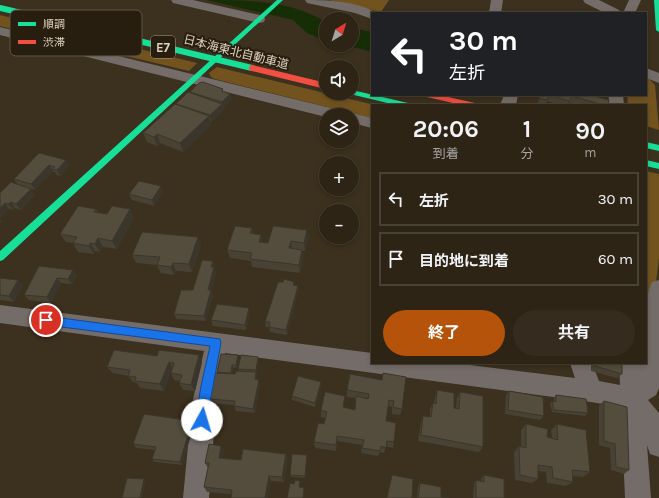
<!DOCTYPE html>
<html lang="ja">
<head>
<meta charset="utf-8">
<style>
	:root { --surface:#2d2416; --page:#352c1f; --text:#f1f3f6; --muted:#a7a4a1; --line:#484135; --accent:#b45309 }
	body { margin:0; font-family:Karla,"Noto Sans JP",sans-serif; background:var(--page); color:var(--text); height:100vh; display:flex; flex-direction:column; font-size:15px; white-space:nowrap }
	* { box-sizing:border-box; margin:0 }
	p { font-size:13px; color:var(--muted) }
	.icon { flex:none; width:22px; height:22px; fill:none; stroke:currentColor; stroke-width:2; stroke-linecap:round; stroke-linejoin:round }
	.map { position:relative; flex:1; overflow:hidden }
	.drawer { position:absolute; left:371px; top:104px; width:276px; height:260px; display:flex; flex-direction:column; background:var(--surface); border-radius:0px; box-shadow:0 2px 6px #0003,0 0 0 1px var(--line) }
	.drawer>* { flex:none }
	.guide { position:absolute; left:371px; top:12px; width:276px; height:84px; border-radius:0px; box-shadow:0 2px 6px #0003,0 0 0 1px var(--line); background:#202124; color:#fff; overflow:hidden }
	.needle { width:26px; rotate:38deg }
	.buttons { position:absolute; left:319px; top:12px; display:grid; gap:8px }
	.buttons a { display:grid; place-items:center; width:40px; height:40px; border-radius:50%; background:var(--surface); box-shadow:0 2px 6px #0003,0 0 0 1px var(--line); font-size:20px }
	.pin { position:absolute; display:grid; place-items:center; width:34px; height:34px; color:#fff; margin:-17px; border:2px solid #fff; border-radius:50%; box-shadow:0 1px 4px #0007 }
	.me { position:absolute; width:44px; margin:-22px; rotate:6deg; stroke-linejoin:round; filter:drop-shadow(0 0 3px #0008) }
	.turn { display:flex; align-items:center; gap:14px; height:84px; padding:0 12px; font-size:18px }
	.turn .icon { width:52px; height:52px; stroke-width:2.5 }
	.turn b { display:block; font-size:28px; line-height:34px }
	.eta { display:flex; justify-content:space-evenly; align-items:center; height:68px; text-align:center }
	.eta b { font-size:24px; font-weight:700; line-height:28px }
	.primary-button { display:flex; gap:8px; margin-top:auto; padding:8px 12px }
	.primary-button a { flex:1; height:46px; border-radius:24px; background:var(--accent); color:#fff; font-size:16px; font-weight:700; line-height:46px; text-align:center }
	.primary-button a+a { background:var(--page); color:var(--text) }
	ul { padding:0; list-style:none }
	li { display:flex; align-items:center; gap:12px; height:54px; margin:0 8px 6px; padding:0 4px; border:2px solid var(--line); border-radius:0px }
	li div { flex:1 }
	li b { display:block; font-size:15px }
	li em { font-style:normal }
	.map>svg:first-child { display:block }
</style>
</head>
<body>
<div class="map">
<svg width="659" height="498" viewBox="0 0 659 498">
	<rect width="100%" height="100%" fill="#3c301e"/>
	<path fill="#72531e" d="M328,0H389L381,12Z
		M0,15L197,63L189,71L0,26Z
		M217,67L375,105H372V118L215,79L211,77L209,73Z
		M646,76L655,85L659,130L646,126V105H628L627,95H646Z
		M646,171L659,174V258L646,363Z"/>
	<path fill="#162e05" d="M206,0C249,0 289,0 326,22V41L307,33L293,20Z
		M352,28L372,32V47L369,51L344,45H352Z"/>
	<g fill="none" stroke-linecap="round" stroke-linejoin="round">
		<path fill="#746c69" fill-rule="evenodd" d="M171,0H193L264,16L265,19L264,22L259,23L173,3Z
			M305,0C328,0 356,1 377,13H372V19L355,13L307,3Z
			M491,0H503L501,13H489Z
			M583,0H599L619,10L621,13H605L585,3Z
			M629,0H641L635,13H623Z
			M0,27L339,110L344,111L346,115L352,113L372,118V128L352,123V115H326V117L0,35Z
			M646,68L659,73V83L646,78Z
			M504,95H518L516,105H500Z
			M609,95H623L624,105H608Z
			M659,280V388L656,395L648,400L659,413V457L650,454L647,445L651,498H625L621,407L591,402L225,353L216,404L209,498H183L192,404L204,351L0,323V305L372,353V363H454L575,378L570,363H592L599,381L620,385L619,363H646C646,340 642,303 652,282Z"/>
		<path fill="#16e098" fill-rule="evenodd" d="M277,0H283L3,260L0,261V251Z
			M654,0H659V32L656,30Z
			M352,90L408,103L409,105H396L350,94L352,93Z
			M646,142L659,145V151L646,148Z
			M646,160L659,163V169L646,166Z"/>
		<path fill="#f24e42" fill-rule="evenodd" d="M425,95H439L475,103L476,105H462L427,97Z"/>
		<path stroke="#16e098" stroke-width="6" d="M0,8L252,68"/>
		<path stroke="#f24e42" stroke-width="6" d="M252,68L326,86"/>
	</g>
	<path fill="#484234" d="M190,92H224L230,94L231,100L223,109V108V110L211,122L210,121L211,125L183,152L160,143L157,146L147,142L143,133L176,105V104L190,93Z
		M541,95H591L608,105H579L569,102L568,105H559L547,101L545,105H540L537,104Z
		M39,153L66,160L69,166L60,176L57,175L55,172L53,171L35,190L25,187L31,189L35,195L21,210L15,208L13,210L9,209L0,218L2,221L0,223V193L17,184L14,179Z
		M161,186L163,192L154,206L132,200L129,194Z
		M96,209L98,213L107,214L130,209L134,218L117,249L103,247L100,252L95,251L94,254L78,252L73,243L66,242L60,234Z
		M252,228L253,234L261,235L262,242L268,243L308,238L305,251H302L303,258L300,273L252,267L251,261L230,258L227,250Z
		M198,237L201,245L192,272L176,271L174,275L161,273L157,265L136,263L132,255Z
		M213,261L216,273L211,291L213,295L206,321L176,319L174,314L193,290Z
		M39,266L77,275L72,284L61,283L51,303L29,300L24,295Z
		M0,278L23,285L14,302L0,300Z
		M283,282L294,285L298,291L287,335L270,332L269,327H266L265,322Z
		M250,314L246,330L213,326L211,320Z
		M199,355L202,362L195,391L183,390L179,383L180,381L174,380L171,373L164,391L140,388L137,383L133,382L128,376L113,373L107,367L157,356Z
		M238,357L237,367L233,368L232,374H235L239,371L238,369L259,359L256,372L257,377V379L260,384L255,413L236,411L234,405L211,403L209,399L217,373V372Z
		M591,363H622V374L617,378L591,371Z
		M382,380L402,409L400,415L392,414V407L388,406L386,421L394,442L393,448L386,446L384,453L380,452L378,456L361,453L362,445L337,441L336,451L315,448L314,442L324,424L326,418L321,417V410L344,402V407L355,410L356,398L347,397V390Z
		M321,382V387L315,407L292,400V396Z
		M437,390L454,408H456L457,398L460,392L483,447L479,452L418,441L421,422L423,416L430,417V409L433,403H434L435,397Z
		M509,391L544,416L540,420L505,414L506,395Z
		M556,395L588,413L585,416L552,412L550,404L552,401L554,402V398Z
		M604,401L629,470L624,474L611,470L610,448L599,445V405Z
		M192,421L194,425L182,465L155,462L152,459L155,450L136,448L133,444Z
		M526,424L547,437L552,438L551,430L557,424L590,472L583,477L573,476V482L566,486L547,483L546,472L538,471V479L532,483L515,480L514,452L519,446L521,447V430Z
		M221,446L224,451L222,458L241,460L286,454L287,459L284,482L271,481L231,494L207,492L204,487L208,468L205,463Z
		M307,457L305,478L291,477L290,475Z
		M392,475L412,498H387Z
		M484,475L504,498H473L474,484L476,480L481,481V479Z
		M420,483L441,497L449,498H417L418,486Z"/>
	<path fill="#3b362b" d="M230,94L231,100L223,109L222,102Z
		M222,104L223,110L211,122L210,115Z
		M209,116L211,125L183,152L180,143Z
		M157,134L160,143L157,146L154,137Z
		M66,160L69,166L60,176L57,170Z
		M49,165L53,171L35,190L31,184Z
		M161,186L163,192L154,206L152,200Z
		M31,189L35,195L21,210L16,204Z
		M11,202L15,208L13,210L8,204Z
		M5,203L9,209L0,218L2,221L0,223V208Z
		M130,209L134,218L117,249L112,241Z
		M252,228L253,236L250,233Z
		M307,230L308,238L305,251L304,243Z
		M261,235L262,243L259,242Z
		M198,237L201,245L192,272L189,264Z
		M98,238L103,247L100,252L95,244Z
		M291,241L292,250L289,248Z
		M90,243L95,251L94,254L89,246Z
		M302,250L303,258L300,273L299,265Z
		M213,261L216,273L211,291L213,295L206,321L204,316L211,267Z
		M173,263L176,271L174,275L171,267Z
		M73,270L77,275L72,284L68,279Z
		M57,278L61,283L51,303L47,297Z
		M18,280L23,285L14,302L9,296Z
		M298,286V291L287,335L286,330Z
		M249,308L250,314L246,330L245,325Z
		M199,355L202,362L195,391L191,385Z
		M238,355V357L237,367L236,365Z
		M258,357L259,359L257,372L256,370Z
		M169,362L173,369L164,391L160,384Z
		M232,365L233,368L232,375L231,373Z
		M256,372L257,377L256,384L255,379Z
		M259,380L260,384L255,413L253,409Z
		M321,382V387L315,407V403Z
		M192,421L194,425L182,465L180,462Z
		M221,446L224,451L222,463L219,458Z
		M286,454L287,459L284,482L282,477Z
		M269,476L271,481L268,498H265Z
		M144,479L146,480L142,498H140Z"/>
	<path fill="#544d3d" stroke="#3b362b" d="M203,82L223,89L222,91L230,94L222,102L190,92L199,83Z
		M188,92L222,104L210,115L176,104Z
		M541,95H549L547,100L539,98Z
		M550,95H590L609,100L608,105H604L572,96L569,101Z
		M175,104L209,116L180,143L157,134L154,137L143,133Z
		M39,153L66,160L57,170L53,169L55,167L49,165L31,184L14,179Z
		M139,181L161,186L152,200L129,194Z
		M11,182L31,189L16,204L11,202L8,204L5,203L0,208V193Z
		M78,206L96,209L94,212L107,214L112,206L130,209L112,241L98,238L95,244L90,243L89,246L73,243L77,237L60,234Z
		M235,226L252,228L250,233L261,235L259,242L268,243L273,226L307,230L304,243L291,241L289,248L302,250L299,265L250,259L252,253L227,250Z
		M142,232L198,237L189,264L173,263L171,267L157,265L160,257L132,255Z
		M202,260L213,261L211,267H214L208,290H211L204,316L174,314L181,290H193Z
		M39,266L73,270L68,279L57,278L47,297L24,295Z
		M0,278L18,280L9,296L0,295Z
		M284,279L294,282L293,285L298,286L286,330L269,327L270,322H265L278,282H283Z
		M217,304L249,308L245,325L211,320Z
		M114,350L157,356L159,350L199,355L191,385L179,383L182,375L171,373L174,363L169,362L160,384L135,381L136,377L128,376L130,370L107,367Z
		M221,354L238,355L236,365H232L231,373L217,372Z
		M241,355L258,357L256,370L238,369Z
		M596,363H622V374L595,366Z
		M236,371L256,372L255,379L259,380L253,409L234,406L235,401L209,399L215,373L235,374Z
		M383,373L406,377L402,409L393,407L394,401L389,400L386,421L396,423L394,442L387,441L386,448L381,446L380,451L362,448L364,440L337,436L336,445L314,442L318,423L324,424L327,412L321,410L325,392L345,396L343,407L355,410L356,396L368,399L369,394L347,390L350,374L382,380Z
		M298,376L321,382L315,403L292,396Z
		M437,390L454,393V408L459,409L460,392L483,396V447L421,435L423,416L431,417L433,403L436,404Z
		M509,391L543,397L544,416L508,410Z
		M556,395L586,399L588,413L554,410L552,401L556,402Z
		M604,401L627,407L629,470L616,467L615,444L604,441Z
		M144,414L192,421L180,462L152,459L156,447L133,444Z
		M526,424L548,429L547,437L558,440L557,424L586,430L590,472L572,470L573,482L553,478L552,467L538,465V479L520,475L519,446L526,448Z
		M209,444L221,446L219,458L241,460L243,449L286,454L282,477L269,476L265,498H231L232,490L204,487L209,463H205Z
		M292,454L307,455L305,476L290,475Z
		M392,475L413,479L412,498H387Z
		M484,475L504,479V498H476V480L484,482Z
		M127,478L144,479L140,498H122Z
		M295,480L300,481L299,487L304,488L303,498H287L290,483L294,484Z
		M420,483L441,487V497L449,498H418Z"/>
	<path fill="#1a73e8" stroke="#114b97" d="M46,316L220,339L221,343L206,424L202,425L199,424C193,411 207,362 210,346L46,325L43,324L41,320L43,317Z"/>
	<g text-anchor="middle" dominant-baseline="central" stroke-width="4" stroke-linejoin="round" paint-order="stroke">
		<g font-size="12" fill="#dfd2c0" stroke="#281e0f">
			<text transform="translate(236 52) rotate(14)">日本海東北自動車道</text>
		</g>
		<rect fill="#281e0f" stroke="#a89c8b" stroke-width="1" x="151" y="36" width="24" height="22" rx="3"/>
		<g font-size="13" font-weight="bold" fill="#dfd2c0">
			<text x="163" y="47">E7</text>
		</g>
	</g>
	<rect x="10" y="10" width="132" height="46" rx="6" fill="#281e0f" stroke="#5f5444" stroke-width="1"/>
	<rect x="18" y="22" width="18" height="4" fill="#16e098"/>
	<rect x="18" y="40" width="18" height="4" fill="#f24e42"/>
	<g font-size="11" fill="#dfd2c0">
		<text x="43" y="28">順調</text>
		<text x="43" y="46">渋滞</text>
	</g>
</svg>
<div class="buttons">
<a><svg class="needle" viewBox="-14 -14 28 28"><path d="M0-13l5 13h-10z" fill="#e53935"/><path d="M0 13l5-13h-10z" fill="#a7a4a1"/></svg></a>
<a><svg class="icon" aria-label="sound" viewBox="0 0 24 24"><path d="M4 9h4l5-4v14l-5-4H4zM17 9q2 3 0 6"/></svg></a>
<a><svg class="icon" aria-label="layers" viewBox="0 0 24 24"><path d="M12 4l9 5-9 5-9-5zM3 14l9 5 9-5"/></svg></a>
<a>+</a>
<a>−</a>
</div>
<div class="pin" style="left:46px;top:320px;background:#d93025"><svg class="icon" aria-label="arrive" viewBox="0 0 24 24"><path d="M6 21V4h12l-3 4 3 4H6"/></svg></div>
<svg class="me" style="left:202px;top:420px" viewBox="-20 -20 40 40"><circle r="19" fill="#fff"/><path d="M0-13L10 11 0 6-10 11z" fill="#1a73e8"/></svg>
<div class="guide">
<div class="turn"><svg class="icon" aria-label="left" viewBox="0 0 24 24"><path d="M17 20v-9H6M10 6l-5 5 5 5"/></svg><div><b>30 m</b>左折</div></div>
</div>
<section class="drawer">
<div class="eta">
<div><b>20:06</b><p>到着</p></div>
<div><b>1</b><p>分</p></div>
<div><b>90</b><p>m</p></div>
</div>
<ul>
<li><svg class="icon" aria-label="left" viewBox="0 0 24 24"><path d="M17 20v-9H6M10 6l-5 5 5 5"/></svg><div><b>左折</b></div><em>30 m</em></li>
<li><svg class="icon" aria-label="arrive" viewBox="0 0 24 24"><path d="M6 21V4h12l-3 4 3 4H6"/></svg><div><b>目的地に到着</b></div><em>60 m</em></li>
</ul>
<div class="primary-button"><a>終了</a><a>共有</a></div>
</section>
</div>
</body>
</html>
